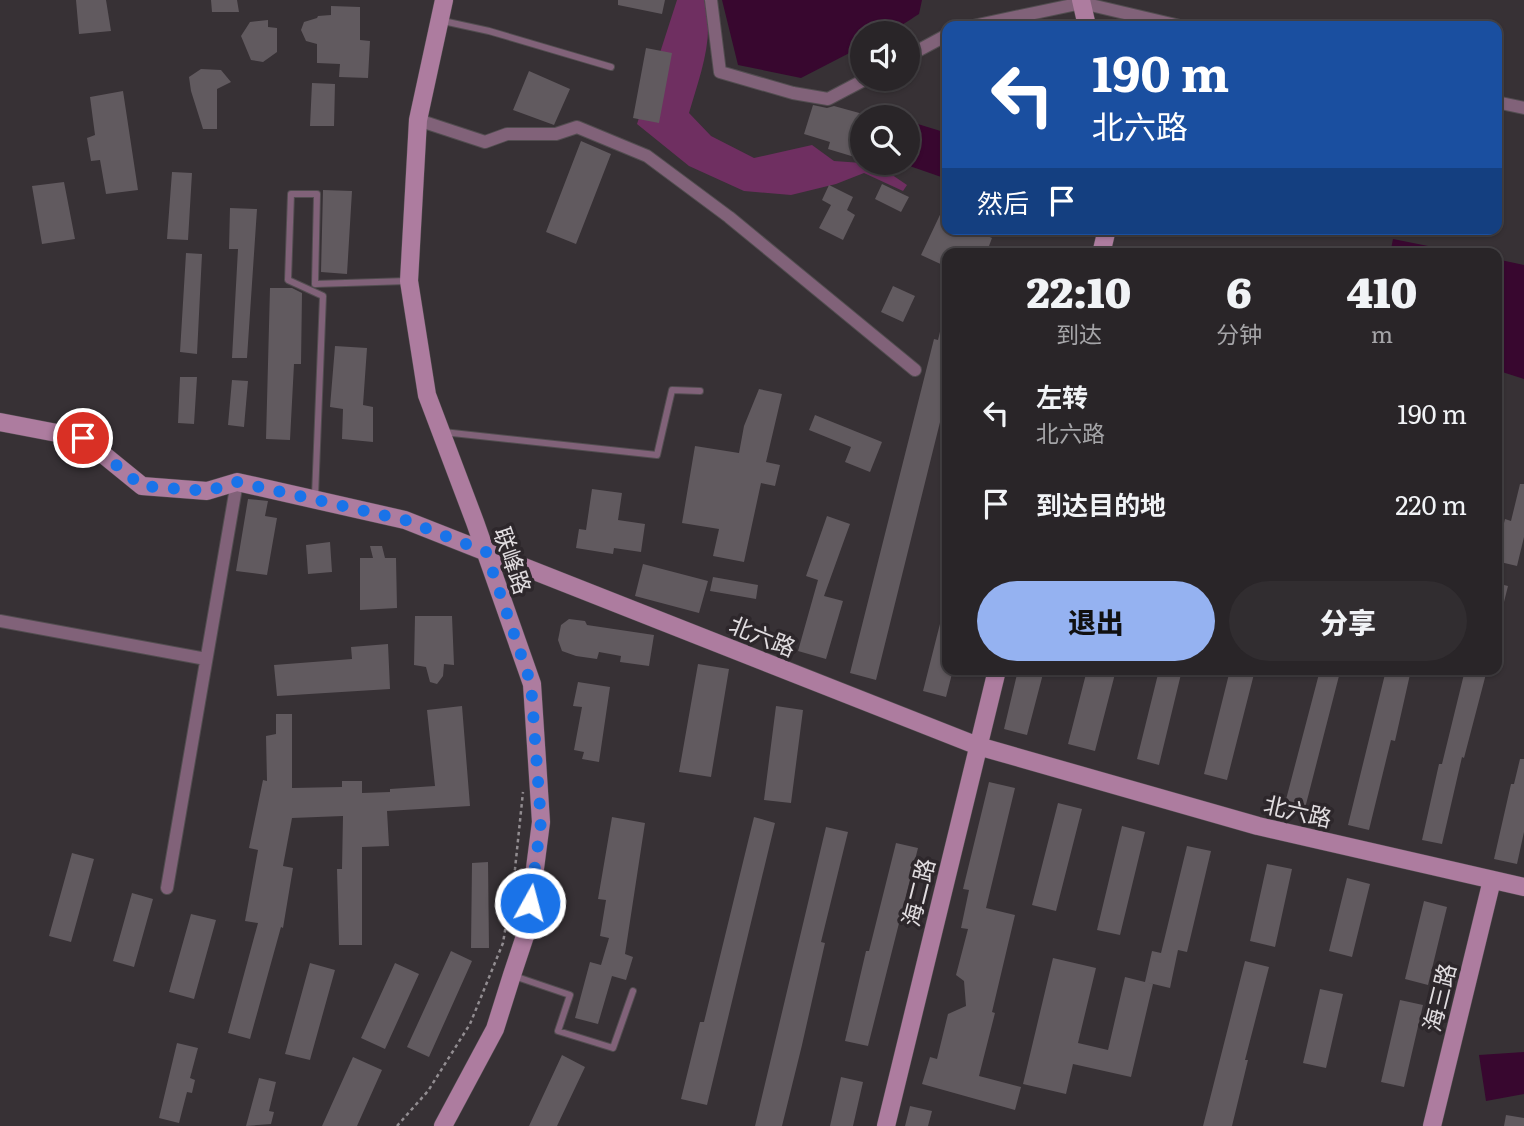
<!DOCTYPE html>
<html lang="zh">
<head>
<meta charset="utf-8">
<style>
	:root { --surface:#292528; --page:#312d30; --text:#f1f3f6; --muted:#a5a5a8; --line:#454245; --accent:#95b2f1 }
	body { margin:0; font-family:Literata,"Noto Sans SC",serif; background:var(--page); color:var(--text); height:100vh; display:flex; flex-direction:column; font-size:26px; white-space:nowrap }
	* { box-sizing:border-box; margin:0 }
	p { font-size:23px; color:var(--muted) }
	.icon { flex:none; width:38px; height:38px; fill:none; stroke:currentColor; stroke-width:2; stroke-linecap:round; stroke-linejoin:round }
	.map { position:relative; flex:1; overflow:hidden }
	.sheet { position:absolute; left:942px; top:248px; width:560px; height:427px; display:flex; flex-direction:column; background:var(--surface); border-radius:14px; box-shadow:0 2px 5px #0004,0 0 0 2px var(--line) }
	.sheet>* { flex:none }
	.top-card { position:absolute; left:942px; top:21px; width:560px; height:214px; border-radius:14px; box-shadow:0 2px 5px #0004,0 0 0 2px var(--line); background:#1a4fa0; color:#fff; overflow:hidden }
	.controls { position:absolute; left:850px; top:21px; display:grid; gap:14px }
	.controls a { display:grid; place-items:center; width:70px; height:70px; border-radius:50%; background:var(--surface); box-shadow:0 2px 5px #0004,0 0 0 2px var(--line); font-size:35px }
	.pin { position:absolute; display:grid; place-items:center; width:60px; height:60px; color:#fff; margin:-30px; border:4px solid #fff; border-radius:50%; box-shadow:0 2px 7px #0007 }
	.me { position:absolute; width:77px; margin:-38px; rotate:7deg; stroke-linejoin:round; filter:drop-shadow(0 0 5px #0008) }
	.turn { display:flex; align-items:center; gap:24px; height:147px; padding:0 35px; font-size:32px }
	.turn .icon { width:91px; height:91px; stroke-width:2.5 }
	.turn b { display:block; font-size:49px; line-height:60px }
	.then { display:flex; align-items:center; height:66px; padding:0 35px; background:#0003; gap:14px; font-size:26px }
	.eta { display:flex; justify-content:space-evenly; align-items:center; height:119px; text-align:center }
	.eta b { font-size:42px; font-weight:800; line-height:49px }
	.cta { display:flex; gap:14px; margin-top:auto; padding:14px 35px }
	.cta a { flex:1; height:80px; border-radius:42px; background:var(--accent); color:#111; font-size:28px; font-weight:800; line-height:80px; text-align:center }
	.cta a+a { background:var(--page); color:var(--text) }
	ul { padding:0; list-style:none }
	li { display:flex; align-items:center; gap:21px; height:91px; padding:0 35px }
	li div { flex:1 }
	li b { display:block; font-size:26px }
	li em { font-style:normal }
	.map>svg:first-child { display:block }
</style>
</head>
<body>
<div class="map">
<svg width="1524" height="1126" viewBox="0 0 1524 1126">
	<rect width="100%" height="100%" fill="#373135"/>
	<path fill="#6f2f61" d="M677,0H704C716,36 699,78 689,113L711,136L754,158L812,145L834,161L876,164L907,185L903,191L864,173L836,184L791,195L744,191L689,166L637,124Z"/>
	<path fill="#38072f" d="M722,0H922L919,14C894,30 892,33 863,33V46L801,78L738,65Z
		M908,121L947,133V179L901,163H908Z
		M1393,239L1468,254H1390Z
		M1496,259L1524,265V379L1496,370Z
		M1524,1052V1094L1486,1101L1479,1055Z"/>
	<path fill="#615a5f" d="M76,0H106L111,31L79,34Z
		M211,0H237L239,12H212Z
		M618,0H665L662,14L618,5Z
		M331,6L360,7V40L370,41L368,78L339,77L340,64L317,63V44L306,41L301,30L304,22L317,18L318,16L331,15Z
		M268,20V27L277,28V52L263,62L251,60L241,36L250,22Z
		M646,48L672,53L659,123L633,118Z
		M201,69L221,70L231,82L217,89V129H203L191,91L189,77Z
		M529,71L570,89L554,125L513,110Z
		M312,83L335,84L334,126H310Z
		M123,91L138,190L106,194L100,160L91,161L87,138L95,135L90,97Z
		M813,105L827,108L834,106L863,114V141L858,158L828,149L830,142L804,134Z
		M581,141L611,154L576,244L546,232Z
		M172,172L192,173L188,240L167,239Z
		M64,182L75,239L42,244L32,186Z
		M882,184L909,197L901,212L875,199Z
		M829,185L853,197L847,210L855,215L843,240L819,228L831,205L822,200Z
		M323,190L352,191L347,274L321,272Z
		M947,200V229H972L992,238L986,254H947V267L921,255Z
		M230,208L257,209L247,358H232L238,249H229Z
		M186,253L202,254L197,354L180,352Z
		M893,286L915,296L903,322L881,312Z
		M270,288H292L302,293L301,364H294L290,440L266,439Z
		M943,319H947V394L876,680L850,673L934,339L938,340Z
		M335,346L367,348L363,405L373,407V442L342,439L343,409L330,407Z
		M180,377H197L194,424L178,423Z
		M232,380L248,381L244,427L228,425Z
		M759,389L782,394L766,462L780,465L775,486L761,483L744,562L713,556L719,529L682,523L695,446L739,453L744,426Z
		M815,415L882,442L870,472L845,462L851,447L809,430Z
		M1520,484H1524V537L1517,566L1496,561V556L1505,519L1511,521Z
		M592,489L622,493L618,520L645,524L641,552L614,548L613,554L576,548L579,529L586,530Z
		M248,499L268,501L265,516L277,518L267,575L236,571Z
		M827,516L850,524L824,596L843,601L826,659L798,651L818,580L806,576Z
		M330,542L332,572L308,574L306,545Z
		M370,546H382L385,558H396L397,608L360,610V558H373Z
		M643,564L708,581L699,613L635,596Z
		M713,577L758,585L756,599L710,591Z
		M1496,583L1508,586L1500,618H1496Z
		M943,612L947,613V670H953L946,697L923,691Z
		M415,616H452L454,665L444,664L443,676L437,684L430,682L426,667L414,665Z
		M569,619L585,621L587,625L654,635L649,666L620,662L621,656L599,652L597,659L576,656L562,651L558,640L561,625Z
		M388,644L390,689L277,696L274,665L352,659L351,647Z
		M698,664L729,669L711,777L679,772Z
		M1018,670H1044L1027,735L1004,729Z
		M1087,670H1116L1095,751L1068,744Z
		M1159,670H1182L1159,765L1137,759Z
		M1230,670L1254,674L1227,780L1204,774Z
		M1320,670L1340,672L1303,816L1283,811Z
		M1386,670H1411L1395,741L1391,740L1369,830L1348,825Z
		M1465,670H1487L1464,758L1462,757L1442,844L1422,840L1439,764H1442Z
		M578,682L610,687L599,762L582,759L584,752L574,750L582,707L573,706Z
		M462,706L470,806L387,811L389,846L362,847V945H339L337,869H342L343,816L292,818L283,866L293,868L283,928L281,927L250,1039L228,1033L258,923L245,921L258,850L249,848L263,780L267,781L266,736L276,734V714H292V788L342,787V781H362V793L390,792V789L435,786L427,710Z
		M776,706L803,710L791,803L764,800Z
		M1520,759H1524V832L1517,864L1494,859L1511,784H1514Z
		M989,782L1015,788L986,908L1015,915L992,1012L995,1013L979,1076L1021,1087L1015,1110L922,1084L930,1057L937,1059L948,1014L966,1006L964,981L956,975L968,929L961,928L969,890L963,889Z
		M1058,803L1082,809L1056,911L1032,905Z
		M612,817L645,823L625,954L633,957L626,980L612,976L598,1024L575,1018L590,962L601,965L609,938L600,936L606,900L598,899Z
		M754,817L775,823L707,1105L681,1099L700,1022H704Z
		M1122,826L1145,832L1120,935L1097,930Z
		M826,827L848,832L821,942L825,943L802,1045L782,1126H755Z
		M896,843L918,848L868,1046L845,1041L866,951H869Z
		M1187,846L1211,851L1187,952L1178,950L1170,988L1145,982L1152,951L1161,953Z
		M72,853L94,859L71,942L49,936Z
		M488,862L489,948H471L472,863Z
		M1267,864L1292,869L1275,947L1250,941Z
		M1347,878L1370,884L1352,957L1329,951Z
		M132,893L153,899L134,967L113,961Z
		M1424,901L1447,907L1428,985L1405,979Z
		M191,914L216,920L194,999L169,992Z
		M451,951L472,961L429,1057L407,1047Z
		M1053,958L1096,968L1078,1043L1108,1050L1125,977L1153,984L1131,1077L1073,1064L1066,1094L1023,1084Z
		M1245,961L1269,967L1245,1060H1248L1232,1126H1203Z
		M310,963L335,970L310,1060L285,1054Z
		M395,963L419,974L385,1049L361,1038Z
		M1320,989L1343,994L1326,1068L1303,1063Z
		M1400,1000L1423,1005L1404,1087L1381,1082Z
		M177,1043L198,1048L190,1078L195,1080L192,1093L187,1092L179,1123L159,1118Z
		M562,1055L585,1067L557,1126H529Z
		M353,1057L382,1070L357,1126H322Z
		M841,1077L863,1082L853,1126H830Z
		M259,1078L276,1082L269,1111L274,1112L271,1124L246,1126Z
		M910,1106L932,1111L928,1126H905Z
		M1506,1115L1524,1118V1126H1504Z"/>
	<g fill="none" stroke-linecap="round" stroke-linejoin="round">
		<defs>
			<path id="lane" d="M443,21L489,31L611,67
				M443,432L657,455L672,390L700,391
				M315,496L323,296L288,280L291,194H317L315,284L407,281
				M514,976L570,995L558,1031L613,1048L633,991"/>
			<path id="street" d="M711,0L720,72L793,93L828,99L866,79
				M973,26L1082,3L1180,26
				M908,56L947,35
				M1496,102L1524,108
				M418,120L485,142L507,134H556L577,127L647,156L729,217L915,370
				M0,621L206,659
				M167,888L237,482"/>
			<path id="secondary" d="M1081,0L1087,26
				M1101,254L1107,229
				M0,422L83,438L142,486L207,491L237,482L405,520L978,746L1258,826L1524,887
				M443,1126L495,1029L512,975L527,930L541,822L532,684L475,522L427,395L409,281L418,120L444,0
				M886,1126L997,670
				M1432,1126L1492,880"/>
		</defs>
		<use href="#lane" stroke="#524d50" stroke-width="8"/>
		<use href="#street" stroke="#524d50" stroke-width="14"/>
		<use href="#secondary" stroke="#524d50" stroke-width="19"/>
		<path stroke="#928d91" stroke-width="2.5" stroke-dasharray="3.5 3.5" stroke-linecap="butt" d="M397,1126L428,1091L470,1024L503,943L515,869L523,792"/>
		<use href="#lane" stroke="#816279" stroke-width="6"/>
		<use href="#street" stroke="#816279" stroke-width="12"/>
		<use href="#secondary" stroke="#ad7c9f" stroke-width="18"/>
	</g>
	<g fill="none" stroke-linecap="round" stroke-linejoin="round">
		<path stroke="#1a73e8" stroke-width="12" stroke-dasharray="0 21.6" d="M83,438L142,486L207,491L237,482L405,520L486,552L531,684L541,822L530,903"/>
	</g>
	<g text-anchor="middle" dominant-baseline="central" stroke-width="7" stroke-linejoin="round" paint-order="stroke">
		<g font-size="23" fill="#e1dde0" stroke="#2d272b">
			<text transform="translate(514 560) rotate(71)">联峰路</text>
			<text transform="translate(763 635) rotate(22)">北六路</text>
			<text transform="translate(1298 810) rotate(13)">北六路</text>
			<text transform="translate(917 892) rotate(-76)">海二路</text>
			<text transform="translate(1438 997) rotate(-76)">海三路</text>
		</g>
	</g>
</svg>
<div class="controls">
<a><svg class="icon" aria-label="sound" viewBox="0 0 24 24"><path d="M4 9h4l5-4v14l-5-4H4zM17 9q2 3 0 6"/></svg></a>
<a><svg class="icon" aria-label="search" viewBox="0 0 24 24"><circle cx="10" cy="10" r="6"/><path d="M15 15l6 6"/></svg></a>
</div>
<div class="pin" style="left:83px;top:438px;background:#d93025"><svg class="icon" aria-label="arrive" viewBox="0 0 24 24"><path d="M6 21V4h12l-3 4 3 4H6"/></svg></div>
<svg class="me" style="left:530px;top:903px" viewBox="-20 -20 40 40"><circle r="17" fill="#1a73e8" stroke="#fff" stroke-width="3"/><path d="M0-11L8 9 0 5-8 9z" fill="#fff"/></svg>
<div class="top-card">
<div class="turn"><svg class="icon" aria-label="left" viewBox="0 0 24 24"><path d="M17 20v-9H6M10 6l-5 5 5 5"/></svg><div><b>190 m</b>北六路</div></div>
<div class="then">然后<svg class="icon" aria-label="arrive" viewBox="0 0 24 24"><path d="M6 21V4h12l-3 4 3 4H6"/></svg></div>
</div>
<section class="sheet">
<div class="eta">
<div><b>22:10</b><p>到达</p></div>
<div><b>6</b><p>分钟</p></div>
<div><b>410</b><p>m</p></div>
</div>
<ul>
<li><svg class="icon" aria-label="left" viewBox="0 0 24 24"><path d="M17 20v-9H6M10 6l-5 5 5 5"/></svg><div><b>左转</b><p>北六路</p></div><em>190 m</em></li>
<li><svg class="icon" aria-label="arrive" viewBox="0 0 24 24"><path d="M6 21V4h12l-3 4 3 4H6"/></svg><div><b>到达目的地</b></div><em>220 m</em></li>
</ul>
<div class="cta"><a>退出</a><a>分享</a></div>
</section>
</div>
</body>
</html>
